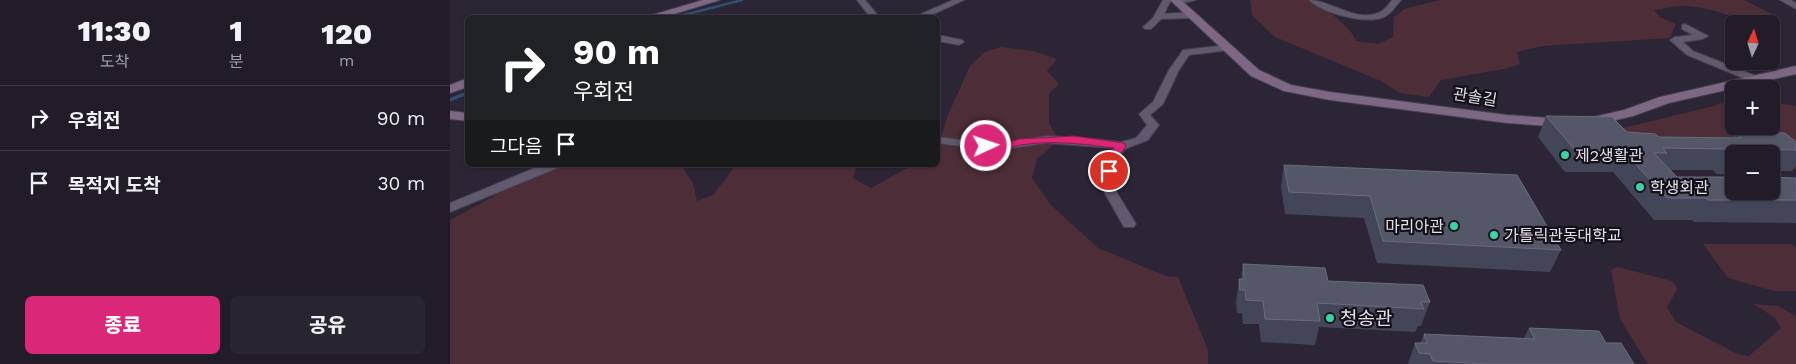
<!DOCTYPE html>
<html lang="ko">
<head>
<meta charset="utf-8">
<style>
	:root { --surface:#211c28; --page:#292530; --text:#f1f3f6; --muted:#a2a1a8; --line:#3e3a45; --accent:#db2777 }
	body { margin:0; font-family:"Work Sans","Noto Sans KR",sans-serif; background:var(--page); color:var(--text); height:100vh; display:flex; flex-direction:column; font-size:19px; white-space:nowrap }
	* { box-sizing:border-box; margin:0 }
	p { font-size:16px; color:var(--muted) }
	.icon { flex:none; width:28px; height:28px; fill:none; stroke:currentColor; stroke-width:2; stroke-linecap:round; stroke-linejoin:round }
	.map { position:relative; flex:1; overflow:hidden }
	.drawer { display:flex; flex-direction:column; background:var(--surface); width:450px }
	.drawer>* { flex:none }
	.hud { position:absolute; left:15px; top:15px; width:475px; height:152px; border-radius:8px; box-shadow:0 1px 4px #0004,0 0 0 1px var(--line); background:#202124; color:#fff; overflow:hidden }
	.needle { width:32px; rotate:4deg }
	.fabs { position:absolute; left:1275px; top:15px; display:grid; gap:10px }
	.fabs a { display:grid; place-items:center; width:55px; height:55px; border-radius:8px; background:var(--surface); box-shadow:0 1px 4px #0004,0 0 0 1px var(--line); font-size:25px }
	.pin { position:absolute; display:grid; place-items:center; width:42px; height:42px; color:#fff; margin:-21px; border:2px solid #fff; border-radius:50%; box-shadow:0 1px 5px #0007 }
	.me { position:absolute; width:55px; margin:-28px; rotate:87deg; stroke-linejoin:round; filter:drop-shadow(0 0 4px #0008) }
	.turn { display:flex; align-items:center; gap:18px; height:105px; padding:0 25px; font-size:22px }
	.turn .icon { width:65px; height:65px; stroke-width:2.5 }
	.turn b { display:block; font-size:35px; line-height:42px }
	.then { display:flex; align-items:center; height:48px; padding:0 25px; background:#0003; gap:10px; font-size:19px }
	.eta { display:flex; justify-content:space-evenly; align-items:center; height:85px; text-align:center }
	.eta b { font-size:30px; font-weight:800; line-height:35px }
	.button { display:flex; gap:10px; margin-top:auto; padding:10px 25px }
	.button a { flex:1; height:58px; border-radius:8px; background:var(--accent); color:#fff; font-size:20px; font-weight:800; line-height:58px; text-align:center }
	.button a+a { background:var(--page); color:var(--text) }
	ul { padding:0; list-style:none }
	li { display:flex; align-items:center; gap:15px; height:65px; padding:0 25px; border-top:1px solid var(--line) }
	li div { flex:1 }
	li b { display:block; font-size:19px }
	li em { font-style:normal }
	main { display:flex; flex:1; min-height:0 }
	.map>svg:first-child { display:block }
</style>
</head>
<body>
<main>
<section class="drawer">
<div class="eta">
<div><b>11:30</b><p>도착</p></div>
<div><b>1</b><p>분</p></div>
<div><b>120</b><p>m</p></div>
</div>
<ul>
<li><svg class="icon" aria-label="right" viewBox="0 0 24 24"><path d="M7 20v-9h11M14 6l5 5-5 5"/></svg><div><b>우회전</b></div><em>90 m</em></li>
<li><svg class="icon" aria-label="arrive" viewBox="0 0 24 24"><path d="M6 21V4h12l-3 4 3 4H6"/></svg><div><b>목적지 도착</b></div><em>30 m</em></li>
</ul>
<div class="button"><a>종료</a><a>공유</a></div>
</section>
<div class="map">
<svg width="1346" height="364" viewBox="0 0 1346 364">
	<rect width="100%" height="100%" fill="#2c2536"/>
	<path fill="#4d2d38" d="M800,0H868C880,15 900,25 906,41L928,44L943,37L944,17L954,9L990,0H1294L1324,15C1284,26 1272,7 1235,6C1225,5 1214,9 1204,10L1210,17L1226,24L1220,38L1092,46L1067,52L1070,64L1054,69L991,80L979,97L950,93L931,81L825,37L802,15Z
		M551,47L583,51L607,59L597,71L609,84L599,94V123L609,140L587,159L582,178L600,204L648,248L716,276L728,277L758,350V364H0V220L79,177L107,165H231L243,183L247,201L263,195L286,165H407L403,178L421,188L463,165H488V146L497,117L520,66L535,52Z
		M1284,99V126H1321V102L1346,106V170L1329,155L1319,151L1204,152L1169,129L1264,106Z
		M1253,244H1341L1346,248V291H1324L1278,278Z
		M1168,267L1222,281L1228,288L1217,307L1226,322L1287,354L1299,356L1331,328L1325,318L1304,304L1328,306L1346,316V364H1198L1170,319L1161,270Z"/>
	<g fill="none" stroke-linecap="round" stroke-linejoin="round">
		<path stroke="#305070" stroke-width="2.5" d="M222,18L292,0
			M11,96L18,93"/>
		<path stroke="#305070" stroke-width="3" d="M0,100L14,94"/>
		<defs>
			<path id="street" d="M407,0H415L430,18H421Z
				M503,0H514L475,18H462Z
				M713,0H721L714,14L740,12L744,15L740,18L711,19L701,29H695L693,27L703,18Z
				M728,0H746L725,5L724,3Z
				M859,0C880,0 905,22 928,13C934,11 938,5 942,0H951C946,6 941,14 934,17C916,25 872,13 859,0Z
				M1330,0H1341L1346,3V9Z
				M1235,24L1258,36L1253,39L1233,42L1243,51L1311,78V82H1303L1237,55L1220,40L1225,37L1243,35L1232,29V25Z
				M488,35L512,40L514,42L509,45L488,41Z
				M777,45L780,46V50L739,55L729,70L713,104L700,115L709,125L698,140L675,149L669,156L664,188L686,224L684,227H674L652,188L657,156L663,148L596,143L544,151L488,143V137L544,144L596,136L633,138L671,142L686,138L697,125L689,114L703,102L719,70L733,50Z
				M92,165H109L107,168L0,212V203Z"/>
			<path id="secondary" d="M253,0H270L211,18H192Z
				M720,0H731L809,70L841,85L880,92L1057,115L1114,119L1121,123L1114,127L1057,123L880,100L834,91L801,76Z
				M1346,66V74L1219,103L1183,116L1144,125L1137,121L1139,118L1174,110L1210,97Z
				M18,78V87L0,93V85Z
				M0,111L18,113V121L0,119Z"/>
		</defs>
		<use href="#street" stroke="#45404e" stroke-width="2"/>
		<use href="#secondary" stroke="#45404e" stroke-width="2"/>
		<use href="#street" fill="#61596d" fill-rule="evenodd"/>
		<use href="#secondary" fill="#7d6784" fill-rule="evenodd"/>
	</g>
	<path fill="#434658" d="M1096,116L1177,132L1209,137L1282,138L1285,133L1346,142V165L1342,171H1321V154H1284V171H1282L1280,174H1267L1263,170H1221L1227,177L1346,178V223L1244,222L1242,220H1204L1163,172H1115L1088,137Z
		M834,165L1111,250L1100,272L927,263L914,218L835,214L831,186Z
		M793,264L980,302L971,326H968L965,332L869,327L865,345L811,342L809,324H793L792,313H787L786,302L789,279H791Z
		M1079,328L1156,343L1184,364H958L965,343H970L974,334L1074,338Z"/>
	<path fill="#545768" stroke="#6a6c7c" d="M1096,116L1162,117L1177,132L1205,134L1209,137L1291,138L1285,133H1335L1346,142V150L1289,149L1293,153H1280L1275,149L1213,148L1217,153H1204L1227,177H1284V191H1321V177L1346,178V200H1258L1256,198H1217L1173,151L1125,150Z
		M834,165L1067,175L1111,250L933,241L920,196L839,192Z
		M793,264L875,268L878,281L973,285L980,302H971L974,309L867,303L870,321L815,319L813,301L796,300L795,290H790L789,279H794Z
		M1079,328L1149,331L1156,343H1171L1184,364H1038L983,361L980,354L969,353L965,343H977L974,334L1085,339Z"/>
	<path fill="#db2777" stroke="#8e194d" d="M624,136L674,143L676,146L669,156L663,174H655L654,171L658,156L664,148C633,144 602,140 571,145C559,147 541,156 530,146L536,143L552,144L570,139Z"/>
	<g fill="#38d4a6" stroke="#131017" stroke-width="2">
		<circle cx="1115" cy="155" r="5"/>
		<circle cx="1190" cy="187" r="5"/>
		<circle cx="1004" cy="226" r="5"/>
		<circle cx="1044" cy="235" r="5"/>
		<circle cx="880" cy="318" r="5"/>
	</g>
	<g text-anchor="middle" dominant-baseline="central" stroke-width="4.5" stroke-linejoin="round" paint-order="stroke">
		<g font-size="16" fill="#e2dde9" stroke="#131017">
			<text transform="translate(1025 97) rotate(9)">관솔길</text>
		</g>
		<g font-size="16" fill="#e2dde9" stroke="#131017" text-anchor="start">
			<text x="1125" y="155">제2생활관</text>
			<text x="1200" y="187">학생회관</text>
			<text x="994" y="226" text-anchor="end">마리아관</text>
			<text x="1054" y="235">가톨릭관동대학교</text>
		</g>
		<g font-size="19" fill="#e2dde9" stroke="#131017" text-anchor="start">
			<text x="890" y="318">청송관</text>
		</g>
	</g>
</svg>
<div class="fabs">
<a><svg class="needle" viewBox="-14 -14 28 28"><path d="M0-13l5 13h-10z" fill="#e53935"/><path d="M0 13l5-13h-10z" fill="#a2a1a8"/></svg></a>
<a>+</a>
<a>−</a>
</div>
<div class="pin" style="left:659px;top:171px;background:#d93025"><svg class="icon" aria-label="arrive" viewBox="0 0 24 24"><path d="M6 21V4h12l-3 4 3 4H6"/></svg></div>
<svg class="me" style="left:536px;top:146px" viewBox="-20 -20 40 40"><circle r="17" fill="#db2777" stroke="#fff" stroke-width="3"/><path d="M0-11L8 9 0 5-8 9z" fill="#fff"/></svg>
<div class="hud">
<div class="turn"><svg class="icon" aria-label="right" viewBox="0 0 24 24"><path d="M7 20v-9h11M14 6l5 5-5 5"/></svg><div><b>90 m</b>우회전</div></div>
<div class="then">그다음<svg class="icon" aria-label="arrive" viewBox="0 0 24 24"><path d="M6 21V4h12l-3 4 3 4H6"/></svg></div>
</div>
</div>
</main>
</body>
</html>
